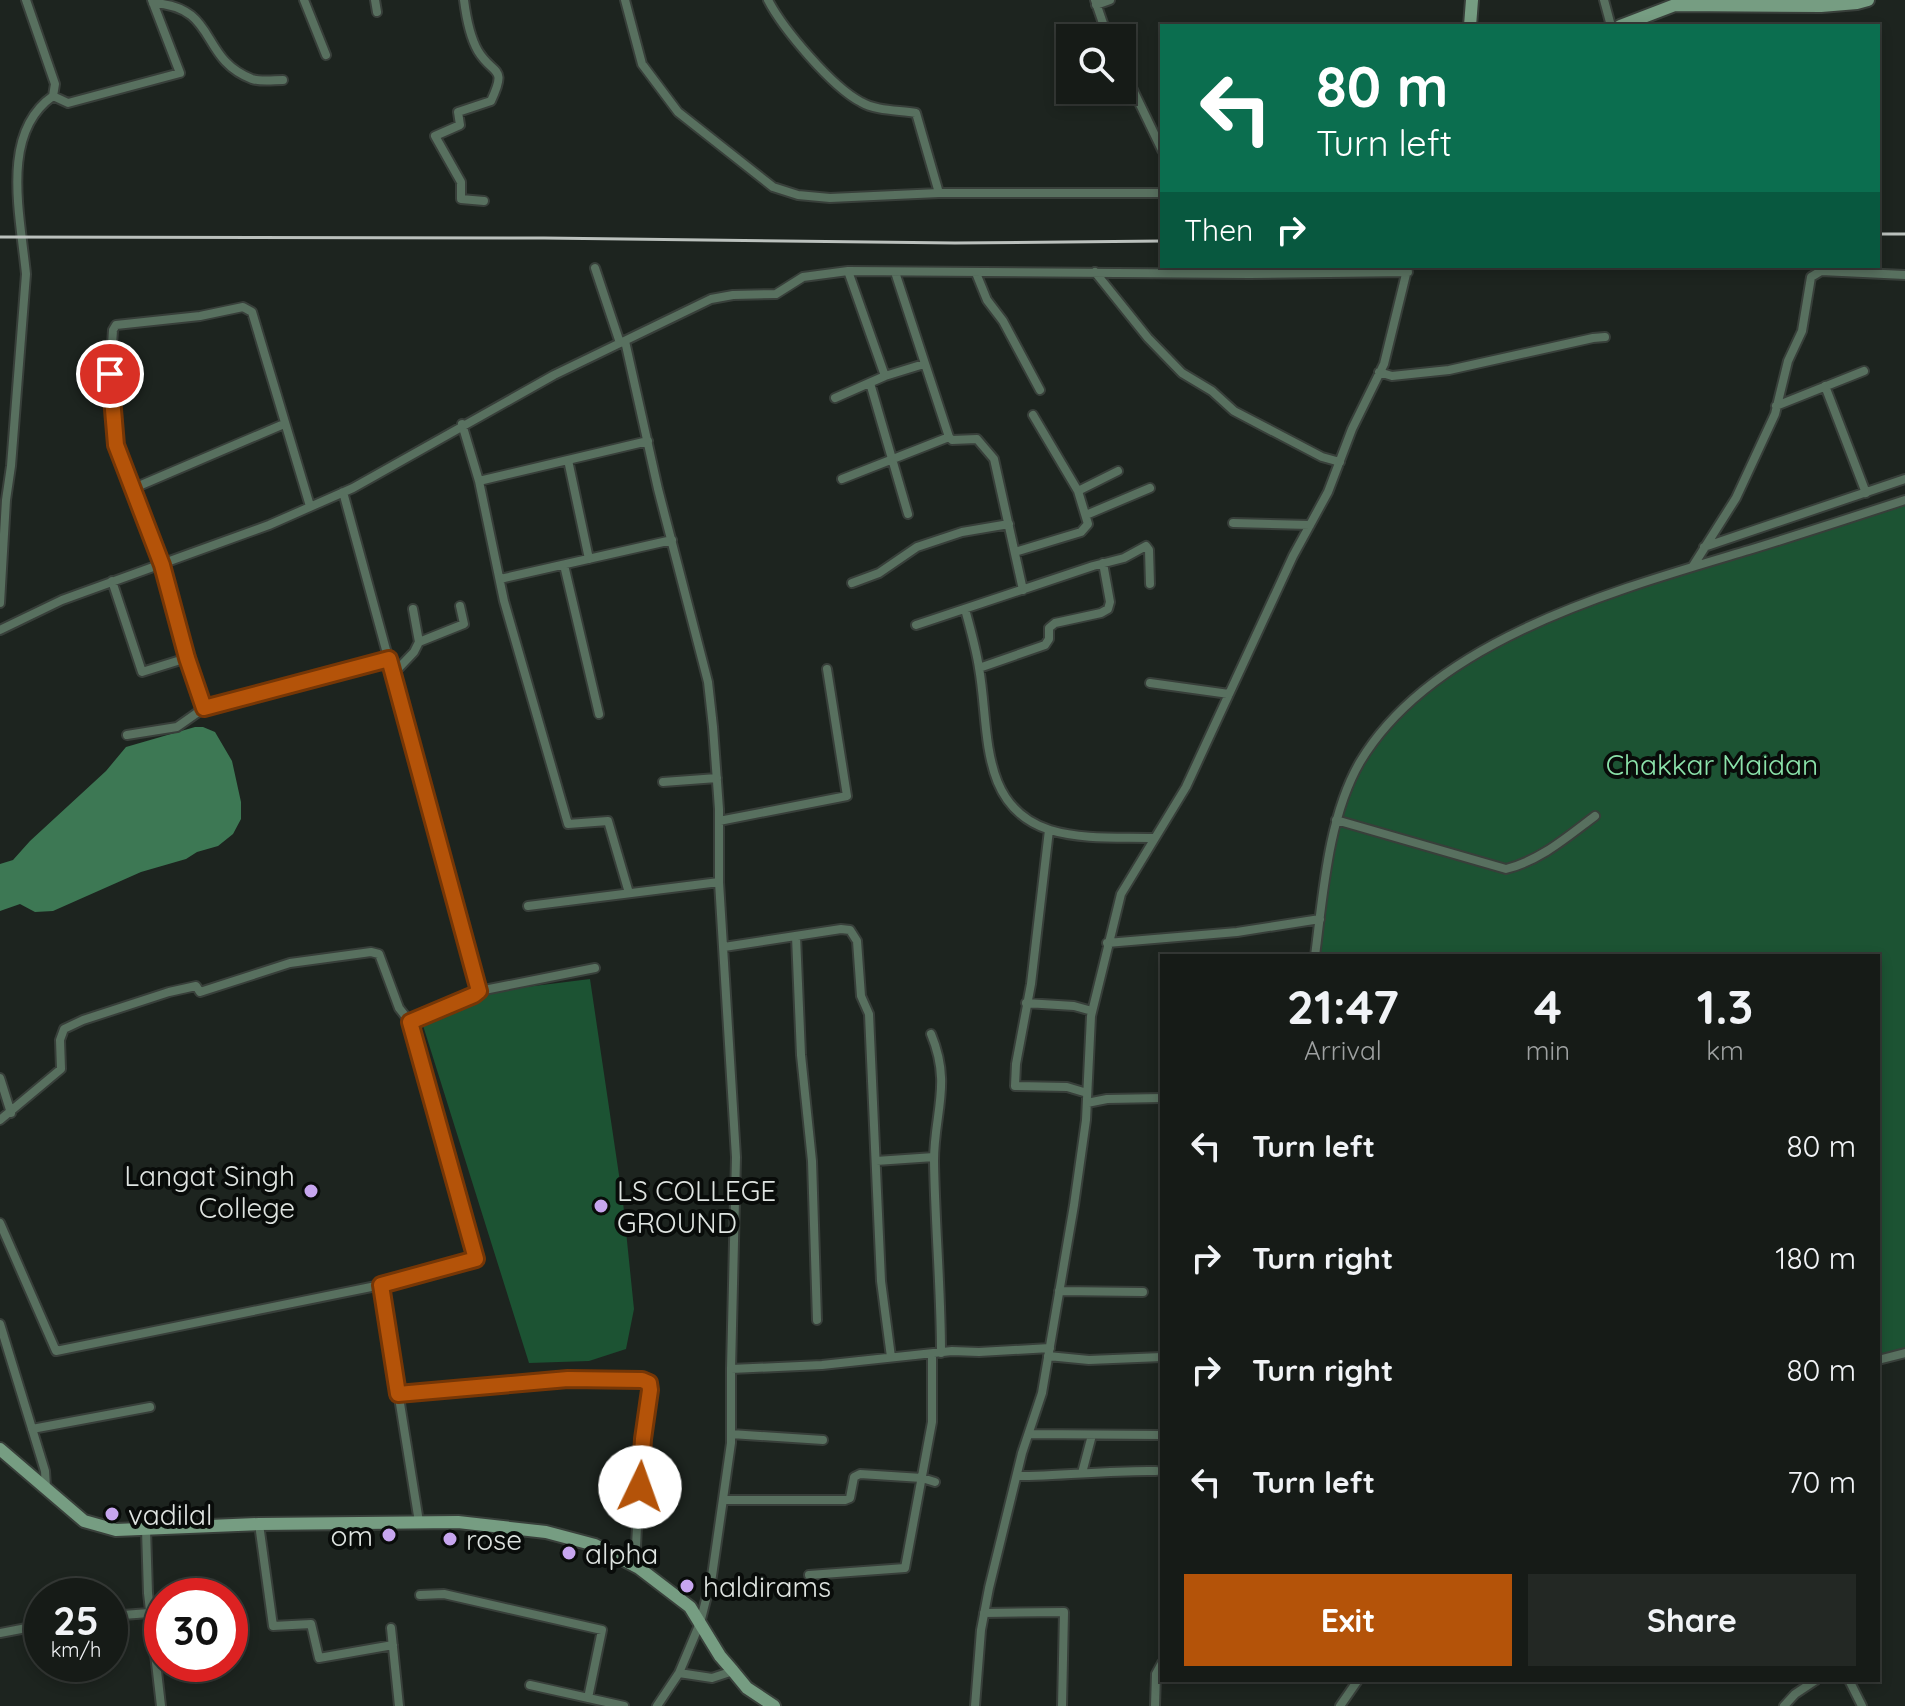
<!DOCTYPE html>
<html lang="en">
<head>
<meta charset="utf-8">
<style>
	:root { --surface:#161b17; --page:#232824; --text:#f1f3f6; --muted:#9ea1a1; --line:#353936; --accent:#b45309 }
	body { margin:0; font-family:Quicksand,sans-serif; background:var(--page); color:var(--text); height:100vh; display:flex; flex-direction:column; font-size:30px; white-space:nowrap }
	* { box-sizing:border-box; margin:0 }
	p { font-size:26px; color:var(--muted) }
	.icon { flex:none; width:44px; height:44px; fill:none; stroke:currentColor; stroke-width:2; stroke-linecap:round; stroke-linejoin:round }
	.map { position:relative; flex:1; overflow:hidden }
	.sheet { position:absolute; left:1160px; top:954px; width:720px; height:728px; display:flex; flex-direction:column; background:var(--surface); border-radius:0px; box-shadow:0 4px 12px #0003,0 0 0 2px var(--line) }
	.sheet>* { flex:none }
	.top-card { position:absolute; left:1160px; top:24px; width:720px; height:244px; border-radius:0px; box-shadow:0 4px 12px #0003,0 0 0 2px var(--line); background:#0b6e4f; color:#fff; overflow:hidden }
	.tools { position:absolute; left:1056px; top:24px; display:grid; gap:16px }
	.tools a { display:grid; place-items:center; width:80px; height:80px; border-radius:0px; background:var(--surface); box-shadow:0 4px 12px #0003,0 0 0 2px var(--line); font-size:40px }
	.speed { position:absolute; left:24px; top:1578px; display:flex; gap:16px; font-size:40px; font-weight:700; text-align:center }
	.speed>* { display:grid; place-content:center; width:104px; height:104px; border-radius:50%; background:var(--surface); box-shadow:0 4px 12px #0003,0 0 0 2px var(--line); line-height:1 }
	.speed small { font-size:20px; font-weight:400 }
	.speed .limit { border:12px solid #d22; background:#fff; color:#111 }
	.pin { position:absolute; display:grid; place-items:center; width:68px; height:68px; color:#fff; margin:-34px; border:4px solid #fff; border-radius:50%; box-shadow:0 2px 8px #0007 }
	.me { position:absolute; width:88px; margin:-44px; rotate:3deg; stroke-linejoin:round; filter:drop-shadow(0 0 6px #0008) }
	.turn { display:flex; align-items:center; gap:28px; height:168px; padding:0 24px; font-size:36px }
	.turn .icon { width:104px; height:104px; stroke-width:2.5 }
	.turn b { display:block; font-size:56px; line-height:68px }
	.then { display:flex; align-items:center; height:76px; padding:0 24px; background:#0003; gap:16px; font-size:30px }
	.eta { display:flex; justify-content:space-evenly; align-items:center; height:136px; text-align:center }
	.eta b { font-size:48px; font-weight:700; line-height:56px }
	.button { display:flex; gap:16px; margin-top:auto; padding:16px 24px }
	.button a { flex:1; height:92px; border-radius:0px; background:var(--accent); color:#fff; font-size:32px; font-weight:700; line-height:92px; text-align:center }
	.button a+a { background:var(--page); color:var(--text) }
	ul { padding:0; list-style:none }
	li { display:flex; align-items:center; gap:24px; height:112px; padding:0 24px }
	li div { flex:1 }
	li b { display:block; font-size:30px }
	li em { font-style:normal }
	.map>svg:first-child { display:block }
</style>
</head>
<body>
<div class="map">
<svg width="1905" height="1706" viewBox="0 0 1905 1706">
	<rect width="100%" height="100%" fill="#1d241f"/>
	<path fill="#1c5333" d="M1905,500V1352L1878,1359V956H1315L1336,820L1358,765L1412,698L1509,635L1604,596Z
		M590,979L623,1202L634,1309L626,1349L589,1361L529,1363L420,1016L502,990Z"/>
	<path fill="#3d7854" d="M195,727H203L215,732L232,761L241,802V819L233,834L218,846L197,852L186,859L141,872L53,911L35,912L20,904L0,911V864L13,860L30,841L106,771L126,747Z"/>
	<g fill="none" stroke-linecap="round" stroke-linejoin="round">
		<defs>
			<path id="street" d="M304,0L326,55
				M375,0L377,12
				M464,0C466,16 470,37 478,51C493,76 508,65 491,101L458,112L460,125L435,136L461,182V199L484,201
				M625,0L642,64L678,112L773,187L798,195L830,198L939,193H1162
				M768,0C783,29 832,87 861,102C876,111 899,110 916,113L939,193
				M1095,0L1108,38
				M1604,0L1611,26
				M153,3C219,7 198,58 252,79C261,82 274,80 283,80
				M1096,5L1110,0
				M1122,67L1162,150
				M53,96L68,103L180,73L152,0
				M595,268L620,343
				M895,272L949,437L952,440L977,439L994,459L1023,590
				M1095,272L1148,338L1182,373L1212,391L1234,411L1322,457L1340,462
				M976,273L987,300L1003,321L1040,390
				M625,341L658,489L708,682L713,727L719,809V882L736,1157L731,1369
				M1379,372L1392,376L1449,370L1593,338L1605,337
				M885,376L924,364
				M870,383L908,514
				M1825,386L1866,493
				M835,398L885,376L848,271
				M1776,406L1864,371
				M462,424L479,481L504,601L568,824L608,821L629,893
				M568,460L589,559
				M842,479L949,437
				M479,481L648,441
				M134,488L284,424
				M1078,491L1118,471
				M1086,515L1150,488
				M1233,523L1310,525
				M1704,547L1905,479
				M1015,552L1081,532L1088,524L1078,491L1033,415
				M564,565L599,714
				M1693,566L1736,498L1775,414L1788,361L1802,331L1811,277L1821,271L1905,275
				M500,579L672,540
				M112,581L142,672L187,658L204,708
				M852,583L879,573L917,547L962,532L1009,524
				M0,603L6,500L11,466L26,274C20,213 0,133 53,96L55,84L26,0
				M413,609L419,642
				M965,609C970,628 976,648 979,668C990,729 978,807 1050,830C1083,840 1120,837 1154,838
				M916,625L1093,566L1124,558L1146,546L1149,550L1150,584
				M0,630L62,600L269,525L353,488L554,375L711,299L733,295L776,294L803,277L848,271L1250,274L1408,272
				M187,658L162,565L134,488L116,445L110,374L113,330L116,325L200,316L243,307L252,312L310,506
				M979,668L1045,645L1049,639V628L1055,623L1101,613L1108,609L1110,602L1103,563
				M393,674L414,652L419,642L464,624L460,606
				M1150,683L1229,694
				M127,735L177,727L204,708L389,659
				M663,782L717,778
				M1336,820L1506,869C1541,860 1567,837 1595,816
				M719,821L847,796L827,669
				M1049,830L1031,984L1016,1064L1015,1086L1067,1087L1087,1093
				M528,906L719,882
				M796,936L801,1055L812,1161L817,1320
				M1107,943L1237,932L1320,919
				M724,947L841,929L850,930L857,941L861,996L869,1014L881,1281L891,1357
				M1315,956C1323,895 1328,817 1360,762C1433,639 1619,589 1749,550C1801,534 1853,517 1905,500
				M479,991L595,968
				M1026,1003L1074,1006L1092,1011
				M931,1034C952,1084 934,1113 934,1161C935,1225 941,1289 941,1353
				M0,1078L11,1113
				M1087,1103L1107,1099L1162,1098
				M0,1120L61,1069L60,1040L64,1029L83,1020L169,992L196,986L200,992L290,963L371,952L379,954L399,1008L410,1022L474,995L479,991L343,492
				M876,1161L934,1157
				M0,1223L56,1351L381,1285L476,1259L410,1022
				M381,1285L419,1522
				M1059,1291L1143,1292
				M0,1324L45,1471L46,1487
				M1048,1356L1089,1360L1162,1357
				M1878,1360L1905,1353
				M398,1394C442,1390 619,1367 649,1383V1406L640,1468L635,1566
				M32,1429L150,1407
				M731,1434L823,1440
				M1029,1434L1162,1435
				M1082,1473L1092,1435
				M1017,1476C1064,1476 1109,1470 1156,1471
				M723,1500H845L850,1498L854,1477L860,1474L922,1478L935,1482
				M259,1524L273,1626L311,1624L319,1658L393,1645
				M146,1529L148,1593L161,1706
				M809,1575L905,1568L932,1422V1354
				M420,1595L444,1594L602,1630L588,1698
				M984,1613L1064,1612L1062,1706
				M110,1616L149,1613
				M391,1628L399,1706
				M0,1633L42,1625
				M679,1673L712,1678L733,1671
				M1849,1680L1862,1706
				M530,1685L624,1706
				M657,1706L679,1673L700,1623L712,1576L731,1443V1369L822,1365L952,1351L979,1352L1050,1348
				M975,1706L981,1630L989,1588L1022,1453L1042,1393L1074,1205L1086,1120L1091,1016L1121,894L1186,787L1293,556L1328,492L1352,429L1384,364L1408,266
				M1155,1706L1156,1674L1162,1663
				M1340,1706L1358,1680
				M1784,1706L1795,1694L1816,1680"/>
			<path id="secondary" d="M1470,26L1472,0
				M1620,26L1675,5L1821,6L1857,3L1868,0
				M0,1449L84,1521L116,1530L259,1524L458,1522L546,1532L595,1545L639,1568L690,1607L720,1656L733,1671L747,1688L774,1706"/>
		</defs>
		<use href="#street" stroke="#383f3a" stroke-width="12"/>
		<use href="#secondary" stroke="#383f3a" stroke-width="16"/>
		<use href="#street" stroke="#58705f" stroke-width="8"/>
		<use href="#secondary" stroke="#769d82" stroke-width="12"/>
		<path stroke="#bbc1bd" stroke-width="3" d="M1878,234H1905
			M0,237L544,238L955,243L1162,241"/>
	</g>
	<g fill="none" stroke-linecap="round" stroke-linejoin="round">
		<defs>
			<path id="route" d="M110,374L116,445L162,565L187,658L204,708L389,659L479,991L474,995L410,1022L476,1259L381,1285L398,1394L568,1379L642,1380L649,1383L650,1390L643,1439L640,1487"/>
		</defs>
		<use href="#route" stroke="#753606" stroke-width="20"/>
		<use href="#route" stroke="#b45309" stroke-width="14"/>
	</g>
	<g fill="#c7a6ef" stroke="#090c0a" stroke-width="3">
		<circle cx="311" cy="1191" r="8"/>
		<circle cx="601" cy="1206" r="8"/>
		<circle cx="112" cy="1514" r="8"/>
		<circle cx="389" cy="1535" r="8"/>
		<circle cx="450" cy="1539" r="8"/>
		<circle cx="569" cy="1553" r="8"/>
		<circle cx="687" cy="1586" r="8"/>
	</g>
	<g text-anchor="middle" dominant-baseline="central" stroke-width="8" stroke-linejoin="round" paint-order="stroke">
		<g font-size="28" fill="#8ce3ab" stroke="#090c0a">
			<text x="1712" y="764">Chakkar Maidan</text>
		</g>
		<g font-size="28" fill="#dfe4e1" stroke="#090c0a" text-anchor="start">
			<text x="295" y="1175" text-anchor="end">Langat Singh<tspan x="295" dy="32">College</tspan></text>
			<text x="617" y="1190">LS COLLEGE<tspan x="617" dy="32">GROUND</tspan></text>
			<text x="128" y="1514">vadilal</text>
			<text x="373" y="1535" text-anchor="end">om</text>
			<text x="466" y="1539">rose</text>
			<text x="585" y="1553">alpha</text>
			<text x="703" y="1586">haldirams</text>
		</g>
	</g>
</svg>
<div class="tools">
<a><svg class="icon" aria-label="search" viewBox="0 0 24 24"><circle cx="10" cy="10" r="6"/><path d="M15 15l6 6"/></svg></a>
</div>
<div class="speed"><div>25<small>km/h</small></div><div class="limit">30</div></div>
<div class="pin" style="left:110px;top:374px;background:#d93025"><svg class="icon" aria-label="arrive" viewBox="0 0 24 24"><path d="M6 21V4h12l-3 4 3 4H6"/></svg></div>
<svg class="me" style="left:640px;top:1487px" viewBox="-20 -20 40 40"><circle r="19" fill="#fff"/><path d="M0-13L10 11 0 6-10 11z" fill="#b45309"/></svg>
<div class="top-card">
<div class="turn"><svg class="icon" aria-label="left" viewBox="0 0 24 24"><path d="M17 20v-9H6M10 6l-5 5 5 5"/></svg><div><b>80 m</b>Turn left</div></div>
<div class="then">Then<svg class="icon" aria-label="right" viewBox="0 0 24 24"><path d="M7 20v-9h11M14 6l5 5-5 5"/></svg></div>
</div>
<section class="sheet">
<div class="eta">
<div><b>21:47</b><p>Arrival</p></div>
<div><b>4</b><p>min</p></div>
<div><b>1.3</b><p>km</p></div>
</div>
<ul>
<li><svg class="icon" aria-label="left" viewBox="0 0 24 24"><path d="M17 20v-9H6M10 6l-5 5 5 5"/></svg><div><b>Turn left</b></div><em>80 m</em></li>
<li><svg class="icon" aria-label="right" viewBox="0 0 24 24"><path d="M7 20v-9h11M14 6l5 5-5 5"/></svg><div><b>Turn right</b></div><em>180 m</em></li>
<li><svg class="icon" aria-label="right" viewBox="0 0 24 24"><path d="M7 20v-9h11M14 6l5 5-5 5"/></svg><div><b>Turn right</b></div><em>80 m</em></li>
<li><svg class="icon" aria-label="left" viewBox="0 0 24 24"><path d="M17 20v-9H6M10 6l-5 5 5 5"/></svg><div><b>Turn left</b></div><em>70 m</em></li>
</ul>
<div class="button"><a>Exit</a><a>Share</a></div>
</section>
</div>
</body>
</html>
